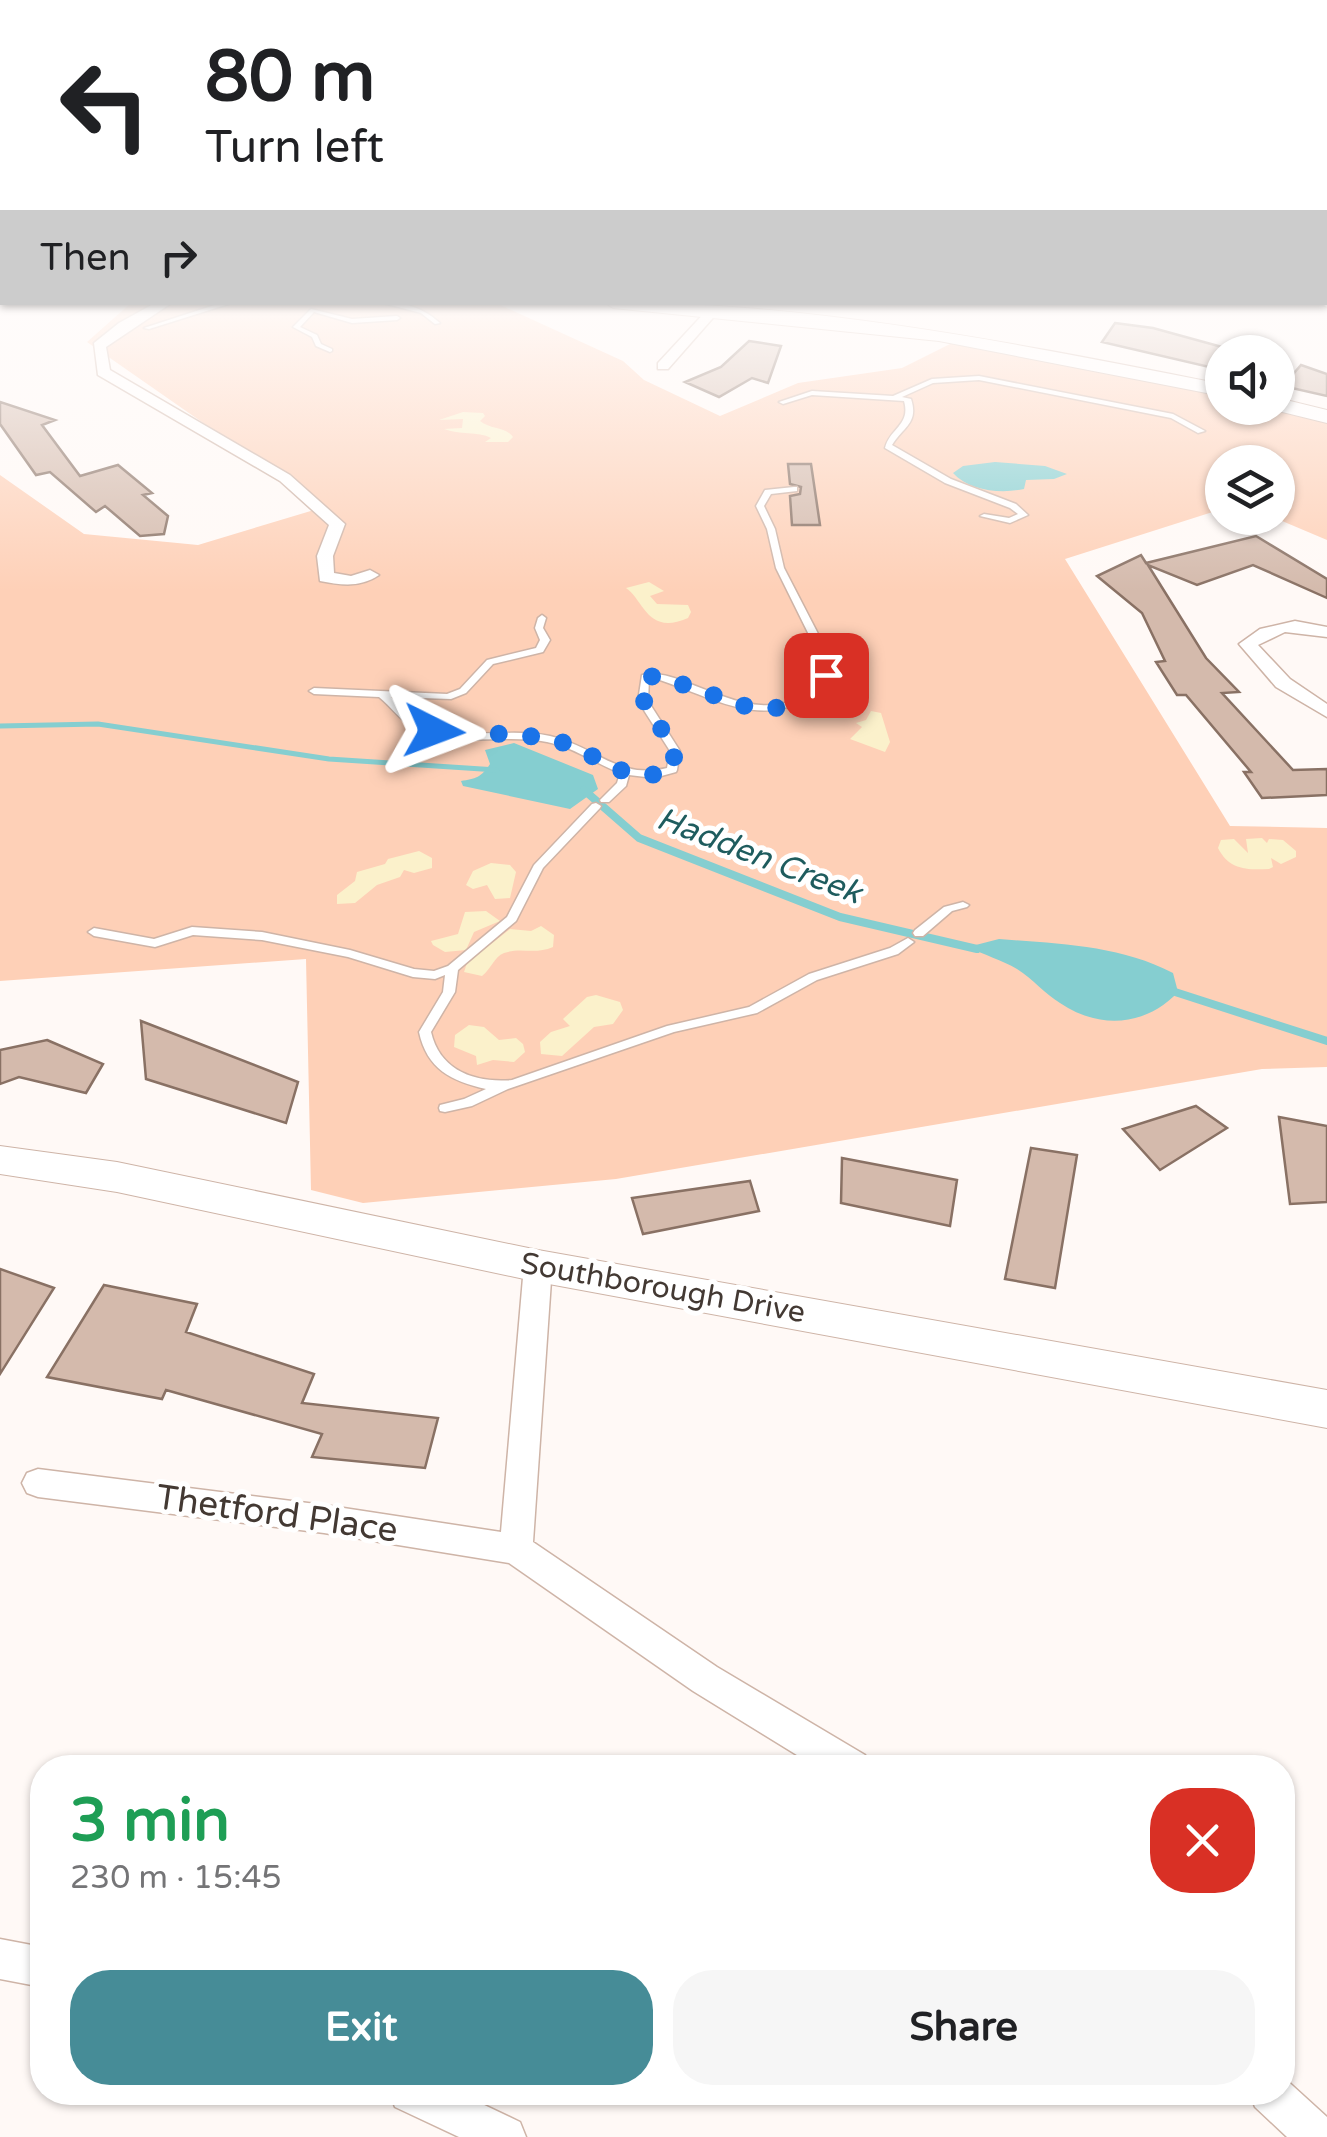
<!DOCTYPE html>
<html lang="en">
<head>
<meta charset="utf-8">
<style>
	:root { --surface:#fff; --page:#f6f6f6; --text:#202124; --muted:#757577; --accent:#468c97 }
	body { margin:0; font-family:"Varela Round",sans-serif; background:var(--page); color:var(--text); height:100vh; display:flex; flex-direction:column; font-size:38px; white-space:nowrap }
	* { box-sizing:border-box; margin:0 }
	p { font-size:32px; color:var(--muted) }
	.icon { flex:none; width:55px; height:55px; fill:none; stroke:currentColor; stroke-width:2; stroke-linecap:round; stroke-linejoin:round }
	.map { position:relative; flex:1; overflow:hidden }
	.details { position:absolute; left:30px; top:1755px; width:1265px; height:350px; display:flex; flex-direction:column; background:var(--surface); border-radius:40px; box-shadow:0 2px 8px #0004 }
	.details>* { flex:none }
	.guide { position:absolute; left:0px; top:0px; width:1328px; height:305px; box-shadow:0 2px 8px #0004; background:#fff; color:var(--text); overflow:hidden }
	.fabs { position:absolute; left:1205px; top:335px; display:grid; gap:20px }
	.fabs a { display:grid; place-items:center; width:90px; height:90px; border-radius:50%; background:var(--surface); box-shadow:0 2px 8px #0004; font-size:50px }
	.pin { position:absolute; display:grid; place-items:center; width:85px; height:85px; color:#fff; margin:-42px; border-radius:20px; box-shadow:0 5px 15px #0006 }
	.me { position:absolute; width:110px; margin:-55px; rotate:93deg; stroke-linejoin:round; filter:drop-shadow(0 0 8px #0008) }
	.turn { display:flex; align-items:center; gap:35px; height:210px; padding:0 40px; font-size:45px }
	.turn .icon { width:130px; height:130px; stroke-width:2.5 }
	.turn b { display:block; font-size:70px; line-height:85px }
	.then { display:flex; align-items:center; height:95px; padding:0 40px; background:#0003; gap:20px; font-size:38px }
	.round { display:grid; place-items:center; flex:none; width:105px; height:105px; border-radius:40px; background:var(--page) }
	.overview { display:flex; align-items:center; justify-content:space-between; height:170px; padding:0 40px }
	h1 { font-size:60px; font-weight:700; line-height:75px; color:#1e9e55 }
	.action { display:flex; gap:20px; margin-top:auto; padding:20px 40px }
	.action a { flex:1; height:115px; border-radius:40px; background:var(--accent); color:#fff; font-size:40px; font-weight:700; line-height:115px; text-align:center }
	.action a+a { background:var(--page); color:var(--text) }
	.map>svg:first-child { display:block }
</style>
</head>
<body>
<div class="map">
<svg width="1327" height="2137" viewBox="0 0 1327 2137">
	<rect width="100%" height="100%" fill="#fff9f6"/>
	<path fill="#fed0b7" d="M131,303H496L623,361L644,380L720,416L798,383L902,368L956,341L1159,378L1222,394V408H1275L1327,421V540L1275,518L1278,462H1222V509L1065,559L1230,826L1327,828V1067L1262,1069L616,1179L363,1203L311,1190L306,959L0,981V475L84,534L167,542L198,545L324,507L87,342Z"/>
	<path fill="#fbf1cb" d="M463,412L483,413L485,416L480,421C491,430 505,426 513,437L508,442H485L491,438C478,431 459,435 444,429L462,428L463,419L439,420Z
		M649,582L664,591L650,596L657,604L688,605L691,612L688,618C647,636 644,600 626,588Z
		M871,711L881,713L890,742L885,752L850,739L862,727L856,723L866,720Z
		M1262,838L1267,843L1269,839L1283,840L1296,851V857L1281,864L1271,858L1273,867L1269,869C1247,870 1229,870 1218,848L1221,840L1234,839L1248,853L1246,839Z
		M419,851L432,858V868L414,873L404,870L400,877L377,885L355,903L337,904V895L355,881L357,872L385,864L388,859Z
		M491,863L510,865L516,872L510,898L495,899L487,885L473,889L466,885L473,871Z
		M486,911L500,921L474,932L466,950L445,952L433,945L431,941L458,934L465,912Z
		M541,926L554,935L553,947C535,955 521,947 504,953C494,957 491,969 482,976L464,972L467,963L510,929L531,931Z
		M596,995L620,1002L623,1010L613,1024L594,1027L562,1056L541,1054L540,1042L551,1032L570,1026L563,1019L587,997Z
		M469,1025L484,1027L499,1040L516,1038L523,1044L525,1052L514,1062L493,1060L477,1065L476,1056L454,1047L455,1035Z"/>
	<path fill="#85ced0" d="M995,462L1045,466L1067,474L1054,479L1026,480L1024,489C1001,494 969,491 953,473L963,466Z
		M514,743L593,775L598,789L570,809L463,786L461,781C475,779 482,777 490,764L485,750Z
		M999,939C1059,944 1119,945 1173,973L1178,992C1146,1026 1100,1030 1060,1003C1045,994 1033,979 1017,969C1002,960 984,955 968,947Z"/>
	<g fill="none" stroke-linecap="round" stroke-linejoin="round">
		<path stroke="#85ced0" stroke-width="5" d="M0,726L98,724L329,759L497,770"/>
		<path stroke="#85ced0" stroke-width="8" d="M584,790L639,838L840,917L977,949
			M1172,991L1327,1041"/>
	</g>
	<path fill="#d4baac" stroke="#897164" stroke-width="2.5" d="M1115,323L1153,328L1222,347V370L1102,342Z
		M749,341L781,346L768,383L752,378L719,397L685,382L721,367Z
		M1301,365L1327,374V396L1283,386Z
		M0,402L55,420L42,425L80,476L118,465L152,493L143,495L168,516L164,534L140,536L105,506L96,512L50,472L36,475L0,424Z
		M788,464H811L820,525H792L790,496L800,494L801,487L790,484Z
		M1256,536L1327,579V598L1253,565L1197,585L1148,565L1206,658L1239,692L1222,693L1293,770L1327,769V795L1262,798L1244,772H1251L1186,695H1177L1156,662L1165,661L1142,613L1097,576L1141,555L1146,563Z
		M141,1021L298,1082L286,1123L146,1079Z
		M47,1040L103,1064L86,1093L19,1077L0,1084V1050Z
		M1196,1106L1227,1128L1160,1170L1123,1129Z
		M1279,1117L1327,1126V1202L1290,1204Z
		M1031,1148L1077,1155L1055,1288L1005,1279Z
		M842,1158L957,1180L950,1226L841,1203Z
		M750,1181L759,1211L643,1234L632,1198Z
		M0,1269L54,1288L0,1374Z
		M104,1285L197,1304L186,1332L314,1374L302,1403L438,1418L425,1468L312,1457L322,1434L166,1390L162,1399L47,1377Z"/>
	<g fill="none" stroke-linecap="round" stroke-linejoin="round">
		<defs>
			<path id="lane" d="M224,302H235L149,329L144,328Z
				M379,302C403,302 422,307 440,323L435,324L421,313Z
				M311,309L352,319L397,316L400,318L397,320L352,323L314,312L300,327L317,335L321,344L332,349V351L330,352L316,346L312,337L293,327Z
				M979,376L1173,414L1205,431L1198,433L1171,418L979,380L933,383L902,397L911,399C919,423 903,427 892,445L951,479L1016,504L1028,515L1010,523L980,516L984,514L1009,518L1018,514L1010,508L945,483L885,448C890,428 911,425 904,401L812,395L783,404L779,402L812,391L893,396L932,379Z
				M794,487H797V491L771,494L764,506L775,529L784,568L831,659L829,681C773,737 720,700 657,679H649L648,701L680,751L677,770L676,772L654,778L629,775L626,786L609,802H601L600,800L617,783L620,773C595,763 573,747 547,742C504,733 455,749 414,728C400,721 391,706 379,697L314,694L309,691L314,688L447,694L460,689L487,660L536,648L540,640L535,628L538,618L542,615L546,618L543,628L550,640L543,652L493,664L466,693L451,699L391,697C405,710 415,724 434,729C472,739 512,728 550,736C595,746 618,780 667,768L670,751L638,701L642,675C659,672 672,677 688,683C723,696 765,718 801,696C808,692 814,685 819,680L821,659L776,568L767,529L756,506L765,490Z
				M596,803L601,806L600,808L543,868L516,921L458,970L455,992L431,1032C440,1071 475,1083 512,1080L667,1026L749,1007L809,974L890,948L908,938L914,942L898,954L817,980L757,1013L674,1032L508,1089L472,1106L445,1112L440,1111L439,1108L440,1105L464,1099L486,1089C451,1081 427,1069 419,1032L443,992L445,975L435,979L413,977L348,957L262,940L193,935L155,947L94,936L88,932L94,928L154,939L192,927L262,932L350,950L414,969L434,971L448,966L507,917L534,865L592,804Z
				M963,902L969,905L967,907L952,911L923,936H915L913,933L915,930L944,907Z"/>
			<path id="street" d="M1325,298L1327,299V307L1319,302H1325Z
				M157,302H173L106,347L110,370L290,475L345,524L333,556L334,573L351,576L370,570L379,575C360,588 341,585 320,581L317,556L329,525L280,481L98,375L94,343L119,323Z
				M709,308L719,311L668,369H658V363Z
				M1295,621L1327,627V637L1285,632L1258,645L1290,679L1327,704V717L1276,687L1239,644L1260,629Z
				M538,1255L548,1258L552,1266L533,1542L717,1667L865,1755L870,1768H818L693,1691L509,1563L324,1533L38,1497L27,1493L22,1483L27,1473L38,1469L324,1505L501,1532L524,1266L528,1258Z
				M0,1939L42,1947V1987L0,1979Z
				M1282,2076L1327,2117V2137H1287L1255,2107L1249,2092H1282Z
				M389,2092H457L520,2122L526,2137H459L395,2107Z"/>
			<path id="secondary" d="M604,302C813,302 1018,344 1222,384V396L939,341L613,308Z
				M1278,398L1327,410V423L1270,409L1278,408Z
				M0,1146L117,1162L538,1250L1327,1390V1428L538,1282L117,1192L0,1174Z"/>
		</defs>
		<use href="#lane" stroke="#ceb4a7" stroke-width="3"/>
		<use href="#street" stroke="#ceb4a7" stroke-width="3"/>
		<use href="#secondary" stroke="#ceb4a7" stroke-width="2"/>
		<use href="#lane" fill="#fff" fill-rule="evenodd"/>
		<use href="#street" fill="#fff" fill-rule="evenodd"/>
		<use href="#secondary" fill="#fff" fill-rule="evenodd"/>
	</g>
	<linearGradient id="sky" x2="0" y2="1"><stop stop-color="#80bede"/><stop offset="0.49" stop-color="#fffcfb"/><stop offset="1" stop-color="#fffcfb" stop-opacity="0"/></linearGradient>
	<rect width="1327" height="592" fill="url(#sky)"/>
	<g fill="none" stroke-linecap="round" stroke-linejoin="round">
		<path stroke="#1a73e8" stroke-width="18" stroke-dasharray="0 32.4" d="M434,731C472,734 512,732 549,739C597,748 620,789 672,770L675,751L644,701V677L658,676L748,707L766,709L792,706L820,686L826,675"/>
	</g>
	<g text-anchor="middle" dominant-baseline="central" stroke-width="10" stroke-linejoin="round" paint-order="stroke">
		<g font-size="30" fill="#433933" stroke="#fff">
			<text transform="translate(663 1288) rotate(10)">Southborough Drive</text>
		</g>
		<g font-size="32" font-style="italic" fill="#1e5c5e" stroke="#fff">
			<text transform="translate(759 856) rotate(21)">Hadden Creek</text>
		</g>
		<g font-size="35" fill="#433933" stroke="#fff">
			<text transform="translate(277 1514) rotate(8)">Thetford Place</text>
		</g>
	</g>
</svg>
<div class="fabs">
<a><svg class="icon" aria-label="sound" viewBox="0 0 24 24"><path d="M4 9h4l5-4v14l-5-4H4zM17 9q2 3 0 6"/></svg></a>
<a><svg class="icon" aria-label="layers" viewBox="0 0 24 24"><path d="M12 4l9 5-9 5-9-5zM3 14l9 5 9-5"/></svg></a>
</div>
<div class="pin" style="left:826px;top:675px;background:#d93025"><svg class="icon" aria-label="arrive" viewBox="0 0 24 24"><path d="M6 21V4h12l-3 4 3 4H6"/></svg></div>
<svg class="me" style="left:434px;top:731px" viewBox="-20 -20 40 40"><path d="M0-17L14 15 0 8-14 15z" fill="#1a73e8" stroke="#fff" stroke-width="4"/></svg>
<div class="guide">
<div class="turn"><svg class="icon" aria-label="left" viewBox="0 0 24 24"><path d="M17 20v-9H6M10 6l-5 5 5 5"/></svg><div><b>80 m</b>Turn left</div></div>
<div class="then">Then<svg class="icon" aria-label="right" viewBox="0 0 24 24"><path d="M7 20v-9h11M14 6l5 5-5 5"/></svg></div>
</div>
<section class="details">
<div class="overview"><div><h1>3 min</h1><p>230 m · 15:45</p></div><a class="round" style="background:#d93025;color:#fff"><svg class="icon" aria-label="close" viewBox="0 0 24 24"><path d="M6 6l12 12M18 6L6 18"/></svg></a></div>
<div class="action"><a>Exit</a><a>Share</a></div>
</section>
</div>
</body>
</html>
